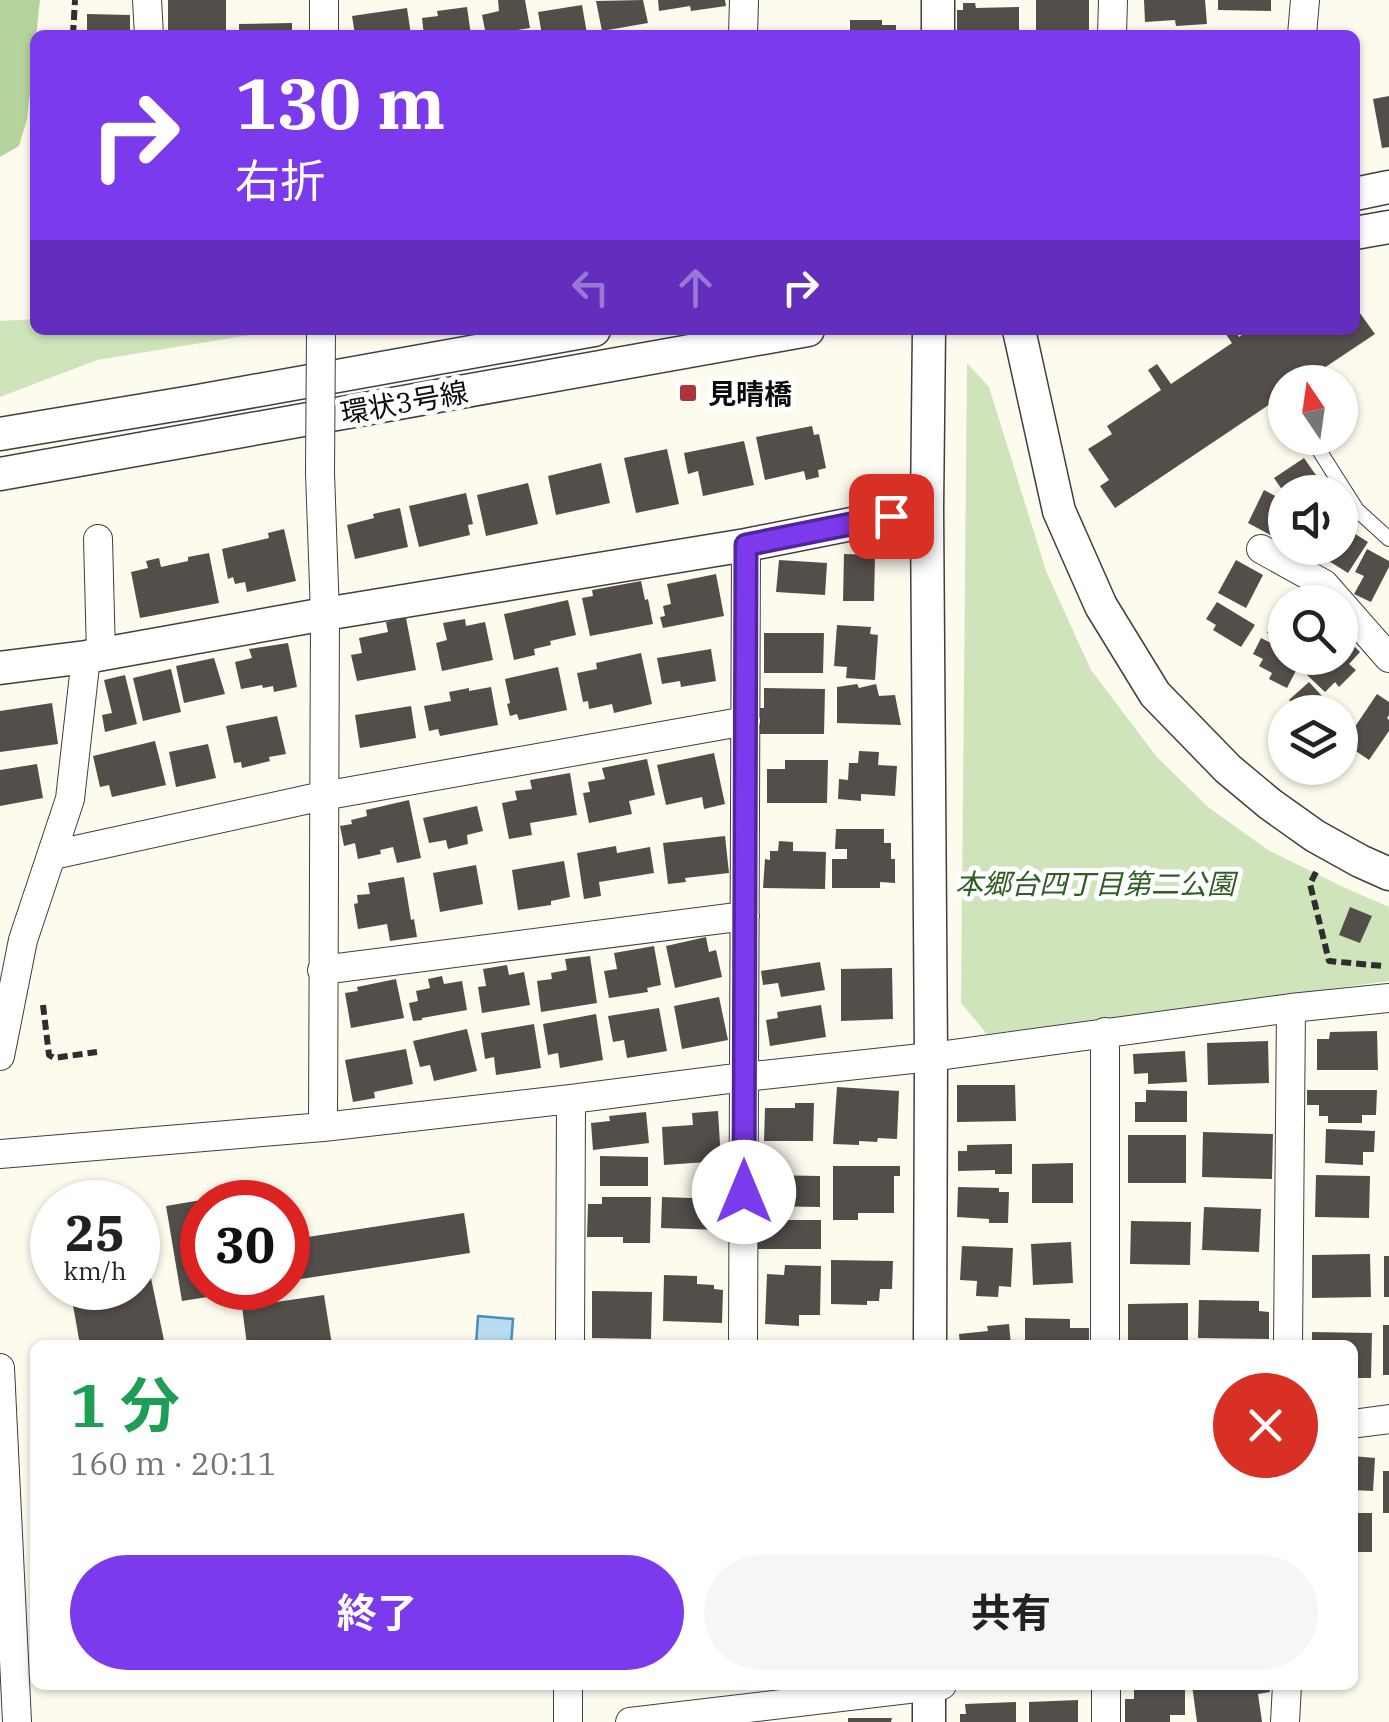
<!DOCTYPE html>
<html lang="ja">
<head>
<meta charset="utf-8">
<style>
	:root { --surface:#fff; --page:#f6f6f6; --text:#222; --muted:#767676; --accent:#7c3aed }
	body { margin:0; font-family:"IBM Plex Serif","Noto Sans JP",serif; background:var(--page); color:var(--text); height:100vh; display:flex; flex-direction:column; font-size:38px; white-space:nowrap }
	* { box-sizing:border-box; margin:0 }
	p { font-size:32px; color:var(--muted) }
	.icon { flex:none; width:55px; height:55px; fill:none; stroke:currentColor; stroke-width:2; stroke-linecap:round; stroke-linejoin:round }
	.map { position:relative; flex:1; overflow:hidden }
	.details { position:absolute; left:30px; top:1340px; width:1328px; height:350px; display:flex; flex-direction:column; background:var(--surface); border-radius:15px; box-shadow:0 2px 8px #0004 }
	.details>* { flex:none }
	.banner { position:absolute; left:30px; top:30px; width:1330px; height:305px; border-radius:15px; box-shadow:0 2px 8px #0004; background:#7c3aed; color:#fff; overflow:hidden }
	.needle { width:65px; rotate:347deg }
	.fabs { position:absolute; left:1268px; top:365px; display:grid; gap:20px }
	.fabs a { display:grid; place-items:center; width:90px; height:90px; border-radius:50%; background:var(--surface); box-shadow:0 2px 8px #0004; font-size:50px }
	.speed { position:absolute; left:30px; top:1180px; display:flex; gap:20px; font-size:50px; font-weight:700; text-align:center }
	.speed>* { display:grid; place-content:center; width:130px; height:130px; border-radius:50%; background:var(--surface); box-shadow:0 2px 8px #0004; line-height:1 }
	.speed small { font-size:25px; font-weight:400 }
	.speed .limit { border:15px solid #d22; background:#fff; color:#111 }
	.pin { position:absolute; display:grid; place-items:center; width:85px; height:85px; color:#fff; margin:-42px; border-radius:20px; box-shadow:0 5px 15px #0006 }
	.me { position:absolute; width:110px; margin:-55px; rotate:0deg; stroke-linejoin:round; filter:drop-shadow(0 0 8px #0008) }
	.turn { display:flex; align-items:center; gap:35px; height:210px; padding:0 40px; font-size:45px }
	.turn .icon { width:130px; height:130px; stroke-width:2.5 }
	.turn b { display:block; font-size:70px; line-height:85px }
	.lanes { display:flex; align-items:center; height:95px; padding:0 40px; background:#0003; justify-content:center; gap:50px; direction:ltr }
	.lanes .off { opacity:.35 }
	.round { display:grid; place-items:center; flex:none; width:105px; height:105px; border-radius:52px; background:var(--page) }
	.overview { display:flex; align-items:center; justify-content:space-between; height:170px; padding:0 40px }
	h1 { font-size:60px; font-weight:700; line-height:75px; color:#1e9e55 }
	.button { display:flex; gap:20px; margin-top:auto; padding:20px 40px }
	.button a { flex:1; height:115px; border-radius:60px; background:var(--accent); color:#fff; font-size:40px; font-weight:700; line-height:115px; text-align:center }
	.button a+a { background:var(--page); color:var(--text) }
	.map>svg:first-child { display:block }
</style>
</head>
<body>
<div class="map">
<svg width="1389" height="1722" viewBox="0 0 1389 1722">
	<rect width="100%" height="100%" fill="#fdfaee"/>
	<path fill="#d0e4bb" d="M35,319V330H362L344,334L262,333L97,360L0,397V321Z
		M967,363L989,387L1046,571L1091,670L1156,756L1208,807L1268,850L1343,887L1389,907V981L987,1034L961,1003Z"/>
	<path fill="#b5d39c" d="M0,0H40L27,119L19,146L0,157Z"/>
	<path fill="#b8dbef" stroke="#478fbe" stroke-width="2.5" d="M478,1316L513,1319L511,1345H476Z"/>
	<path fill="#544e4a" d="M168,0H226V35H168Z
		M498,0H525L530,28L504,32V35H486L482,15L499,11Z
		M643,0L648,23L602,31L596,1Z
		M658,0H725L726,6L691,11L690,6L659,11Z
		M1036,0H1089V31L1036,30Z
		M1144,0H1205L1207,24L1176,26L1175,20L1145,22Z
		M1218,0H1271V11L1218,10Z
		M963,3H975L976,8L1019,7V35H957V10H963Z
		M582,5L587,34L542,35L538,12Z
		M467,7L471,35H424L422,18L438,16L437,11Z
		M407,8L411,35H355L352,16Z
		M87,14L130,15V35H87Z
		M850,20H882V25H896V35H850Z
		M292,23V35H239V24Z
		M1389,96V147L1382,148L1373,99Z
		M1357,309L1375,334L1303,382H1285V394L1115,508L1100,486L1109,480L1088,449L1112,434L1107,426L1161,390L1148,370L1157,364L1171,384L1232,343L1223,330H1235L1239,337L1249,330H1355V311Z
		M812,426L814,435L819,434L826,468L818,470L819,477L806,480L804,471L765,480L756,437Z
		M744,441L754,485L703,496L698,471L688,474L684,453Z
		M667,449L679,504L636,513L624,458Z
		M1304,458L1327,491L1325,492H1290L1287,488L1283,491L1274,478Z
		M601,463L610,503L556,515L548,476Z
		M528,483L538,524L486,536L477,495Z
		M1264,490L1285,501V520L1276,538L1248,523Z
		M466,493L473,524L468,525L470,535L419,547L409,506Z
		M400,508L408,547L355,559L347,525L374,518L373,514Z
		M1344,527L1368,542L1348,573L1324,558L1331,548H1340V533Z
		M284,529L296,581L247,592L245,582L235,584L233,577L228,579L222,549L269,538L268,533Z
		M1367,549L1389,561V567L1371,602L1354,594L1364,576L1355,572Z
		M209,553L219,603L140,618L131,572L148,568L146,561L159,558L161,567L188,561V557Z
		M844,554L875,555L874,601H843Z
		M779,560L827,563L825,595L776,592Z
		M1236,560L1263,575L1246,608L1218,593Z
		M716,574L724,616L663,628L660,617L665,616L663,606L671,604L667,584Z
		M641,581L645,600L648,599L653,624L590,636L582,598L593,596L592,590Z
		M1287,596L1299,602H1285V643L1267,633Z
		M568,600L576,635L550,641L551,645L534,649L535,655L514,660L504,614Z
		M1217,602L1255,625L1241,647L1213,630L1216,625L1206,619Z
		M406,618L416,670L357,681L351,655L362,653L359,638L388,632L386,622Z
		M465,619L466,626L485,622L493,660L442,671L436,643L447,640L443,623Z
		M837,625L871,627L870,634L878,635L875,680L846,678L847,667L834,666Z
		M764,633H824L823,673H764Z
		M1344,636L1360,652L1349,664L1356,670L1339,687L1335,682L1325,692L1307,675L1323,658H1340V640Z
		M1261,638L1285,650V658L1302,659L1287,688L1269,679L1272,673L1259,666L1263,659L1253,654Z
		M288,643L297,687L274,692L273,686L263,688L262,685L241,689L235,662L252,658L249,649Z
		M711,649L716,681L681,687L680,681L662,684L657,658Z
		M641,653L652,704L614,713L612,704L589,709L588,701L583,702L577,673L597,669L596,663Z
		M214,658L225,694L184,703L176,666Z
		M558,667L567,710L519,720L517,714L510,716L507,704L510,703L505,679Z
		M171,669L181,712L143,721L133,678Z
		M125,675L137,724L105,732L102,715L112,713L104,680Z
		M1309,682L1337,712H1300L1289,700Z
		M857,684L859,688L876,684L879,696L895,695L901,725L837,723V687Z
		M491,687L498,725L440,736L438,729L429,731L424,706L451,701L449,692L469,688V691Z
		M764,688L825,689L824,734H759V708H764Z
		M1377,694L1389,702V715L1387,718L1389,720V731L1369,760L1344,743Z
		M52,703L58,744L0,752V711Z
		M411,706L416,738L360,748L355,715Z
		M277,716L286,754L269,757L270,761L242,768L241,762L234,763L226,726Z
		M155,741L166,785L112,797L109,785L100,787L93,756Z
		M208,744L216,778L176,787L169,752Z
		M859,751L879,752L878,765L897,766L895,796L861,794V801L838,799L839,779L848,780L849,763H858Z
		M714,753L725,804L704,809L702,797L666,805L657,765Z
		M647,759L655,795L629,801L632,814L589,823L583,793L590,792L588,782L605,779L602,768Z
		M785,760H828L827,803H767V769H785Z
		M37,764L43,798L0,806V770Z
		M570,773L577,815L530,823L532,835L509,839L502,803L517,800L515,791L532,789L530,780Z
		M409,800L421,858L397,863L393,847L380,850L381,854L358,859L355,843L344,846L340,826L352,824L351,820L367,816L366,810Z
		M477,806L483,831L467,835L468,844L448,849L446,840L429,843L423,818Z
		M836,829H884V843H891V859H895V883L880,882V888H832V859H847V849H835Z
		M725,836L729,873L685,878L686,882L668,884L663,843Z
		M779,841L793,842V851L826,852L825,889L763,888L765,859L770,860V851H778Z
		M616,846L617,853L650,847L654,873L599,882L601,896L584,899L577,853Z
		M564,861L570,897L551,901V905L518,910L512,870Z
		M476,865L483,904L440,912L433,873Z
		M404,877L411,920L414,919L417,937L390,941L387,924L358,929L354,904L358,903L357,895L370,894L368,883Z
		M1350,907L1372,916L1360,943L1339,935Z
		M706,937L709,952L716,950L722,977L675,988L666,946Z
		M654,946L661,985L647,988L648,992L609,998L604,971L617,969L614,953Z
		M590,956L597,1003L541,1012L537,981L552,979L551,973L567,970L565,959Z
		M820,962L825,990L781,997L778,983L763,985L761,971Z
		M507,965L509,975L524,972L530,1005L482,1013L478,987L486,986L483,969Z
		M892,968L893,1019L841,1021V969Z
		M442,976L444,984L462,981L467,1010L422,1018V1020L413,1021L409,1003L418,1001L416,991L430,988L428,979Z
		M396,979L404,1018L351,1028L345,993L358,991L357,987Z
		M719,997L728,1040L682,1049L674,1006Z
		M821,1005L826,1037L770,1046L766,1020L778,1018L777,1012Z
		M659,1008L667,1051L627,1058L624,1040L613,1042L608,1016Z
		M596,1014L603,1060L560,1068L558,1053L548,1055L543,1024Z
		M534,1024L541,1068L496,1075L494,1057L485,1059L481,1033Z
		M467,1029L477,1071L434,1081L430,1065L420,1067L413,1041Z
		M1377,1031L1378,1070H1317V1039H1329L1330,1032Z
		M1268,1041L1269,1083L1208,1085L1207,1043Z
		M406,1049L413,1084L374,1092L375,1098L353,1102L345,1060Z
		M1185,1051L1187,1082L1148,1084V1073L1134,1074L1133,1054Z
		M957,1085H1015L1016,1121L957,1122Z
		M837,1087L899,1091L897,1139L878,1138L877,1142L859,1141V1145L833,1144Z
		M1146,1090L1187,1091V1122H1135V1102H1146Z
		M1307,1090H1377L1376,1115H1362V1123H1328V1116H1319V1105H1307Z
		M795,1103H814L813,1141H764L765,1108H795Z
		M718,1111L721,1161L664,1165L662,1127L693,1125L692,1113Z
		M646,1112L649,1143L593,1150L591,1123L610,1121L609,1116Z
		M1326,1129L1375,1131L1374,1152H1363V1165L1325,1163Z
		M1203,1132L1273,1134L1272,1179L1202,1177Z
		M1128,1135H1186V1183H1128Z
		M1012,1144V1174H995V1170L958,1171V1151H967V1145Z
		M600,1156L648,1157V1186H600Z
		M1073,1163V1203H1032V1164Z
		M833,1166H900V1176H894V1213H858V1220H833Z
		M760,1175L820,1176V1207L759,1206Z
		M1316,1175L1370,1176L1369,1218L1315,1217Z
		M958,1187L999,1188V1192H1009L1008,1223H989V1219L957,1217Z
		M260,1190L262,1202H202V1288H252V1290L182,1301L166,1206Z
		M602,1197H651L650,1243H623V1237H587L588,1204H602Z
		M662,1197L721,1199L720,1230L661,1228Z
		M1204,1207L1261,1209L1259,1252L1202,1250Z
		M464,1213L470,1253L288,1281V1240Z
		M758,1220H821V1249H758Z
		M139,1221L165,1345H80L70,1288H138Z
		M1131,1221L1191,1222L1190,1265L1130,1264Z
		M1071,1242L1073,1283L1033,1285L1031,1244Z
		M962,1246L1013,1248L1011,1287L999,1286L998,1297L976,1296L977,1281L960,1280Z
		M1370,1254L1371,1297L1312,1298V1255Z
		M1384,1256H1389V1297H1384Z
		M831,1260L893,1261L892,1289H880L879,1301H867V1305L831,1304Z
		M785,1265L821,1266L820,1315H799V1326L765,1324L767,1274L784,1275Z
		M664,1275L697,1276V1284L714,1285V1289L723,1290L722,1323L663,1321Z
		M592,1291L652,1292L651,1339L592,1338Z
		M324,1295L332,1345H247L242,1307Z
		M1199,1300L1259,1301V1311L1269,1312V1339L1198,1338Z
		M1188,1303V1345H1128V1304Z
		M1025,1318L1070,1319V1328H1089V1345H1025Z
		M1009,1324L1011,1345H960L959,1334L988,1331L987,1326Z
		M1383,1325H1389V1375H1383Z
		M1312,1332L1372,1333L1371,1378H1352V1345H1312Z
		M1352,1456L1375,1458L1373,1491L1352,1490Z
		M1383,1471H1389V1513H1383Z
		M1352,1513H1372V1552H1358V1567H1352Z
		M1134,1685H1185V1715H1170V1722H1125V1699H1134Z
		M1192,1685H1269L1270,1692L1258,1694L1262,1722H1197Z
		M1078,1700V1722H1029V1702Z
		M1016,1702V1722H960V1714H966L965,1704Z
		M848,1718H892L891,1722H848Z"/>
	<g fill="none" stroke-linecap="round" stroke-linejoin="round">
		<defs>
			<path id="service" d="M1317,447L1357,510L1389,539"/>
			<path id="minor" d="M147,0L149,35
				M324,0V35
				M743,35L744,0
				M1112,35L1113,0
				M1302,35L1305,0
				M320,473L325,614L323,1127
				M98,539L101,654
				M1261,549L1324,584L1389,658
				M53,855L323,796L746,721
				M322,970L745,916
				M1105,1032V1345
				M0,1056L23,940L70,799L86,657
				M0,1154L323,1127L571,1099L744,1077L931,1057L1291,1008L1389,998
				M570,1345L571,1099
				M743,1345L746,545
				M1288,1345L1291,1008
				M0,1368L17,1722
				M1352,1424L1389,1419
				M1106,1685V1722
				M568,1722V1685
				M630,1722L942,1685
				M1285,1722L1287,1685"/>
			<path id="tertiary" d="M938,35V0
				M1355,194L1389,187
				M1355,233L1389,227
				M929,330L927,509L931,1057L930,1345
				M1019,330L1059,511L1101,606L1155,694L1228,769L1270,804L1315,836L1360,861L1389,874
				M0,434L198,401L594,330
				M0,474L808,330
				M0,668L86,657L325,614L746,545L927,509
				M929,1722V1685"/>
		</defs>
		<use href="#service" stroke="#3f3f3f" stroke-width="16"/>
		<use href="#minor" stroke="#3f3f3f" stroke-width="30"/>
		<use href="#tertiary" stroke="#3f3f3f" stroke-width="35"/>
		<path stroke="#2e2e2e" stroke-width="6" stroke-dasharray="10 5" stroke-linecap="butt" d="M73,35L75,0
			M1316,872L1310,884L1329,961L1383,966
			M43,1005L49,1055L54,1058L97,1052"/>
		<use href="#service" stroke="#fff" stroke-width="14"/>
		<use href="#minor" stroke="#fff" stroke-width="28"/>
		<use href="#tertiary" stroke="#fff" stroke-width="32"/>
		<defs>
			<path id="minor-bridge" d="M320,473L321,330"/>
		</defs>
		<use href="#minor-bridge" stroke="#3f3f3f" stroke-width="30" stroke-linecap="butt"/>
		<use href="#minor-bridge" stroke="#fff" stroke-width="28"/>
	</g>
	<g fill="none" stroke-linecap="round" stroke-linejoin="round">
		<defs>
			<path id="route" d="M744,1192L746,545L891,516"/>
		</defs>
		<use href="#route" stroke="#51269a" stroke-width="25"/>
		<use href="#route" stroke="#7c3aed" stroke-width="18"/>
	</g>
	<rect fill="#ad343a" stroke="#fff" stroke-width="4" x="678" y="383" width="20" height="20" rx="5"/>
	<g text-anchor="middle" dominant-baseline="central" stroke-width="10" stroke-linejoin="round" paint-order="stroke">
		<g font-size="28" font-weight="bold" fill="#0c0c0c" stroke="#fff" text-anchor="start">
			<text x="708" y="393">見晴橋</text>
		</g>
		<g font-size="28" fill="#0c0c0c" stroke="#fff">
			<text transform="translate(404 402) rotate(-10)">環状3号線</text>
		</g>
		<g font-size="28" font-style="italic" fill="#305d24" stroke="#fff">
			<text x="1095" y="883">本郷台四丁目第二公園</text>
		</g>
	</g>
</svg>
<div class="fabs">
<a><svg class="needle" viewBox="-14 -14 28 28"><path d="M0-13l5 13h-10z" fill="#e53935"/><path d="M0 13l5-13h-10z" fill="#767676"/></svg></a>
<a><svg class="icon" aria-label="sound" viewBox="0 0 24 24"><path d="M4 9h4l5-4v14l-5-4H4zM17 9q2 3 0 6"/></svg></a>
<a><svg class="icon" aria-label="search" viewBox="0 0 24 24"><circle cx="10" cy="10" r="6"/><path d="M15 15l6 6"/></svg></a>
<a><svg class="icon" aria-label="layers" viewBox="0 0 24 24"><path d="M12 4l9 5-9 5-9-5zM3 14l9 5 9-5"/></svg></a>
</div>
<div class="speed"><div>25<small>km/h</small></div><div class="limit">30</div></div>
<div class="pin" style="left:891px;top:516px;background:#d93025"><svg class="icon" aria-label="arrive" viewBox="0 0 24 24"><path d="M6 21V4h12l-3 4 3 4H6"/></svg></div>
<svg class="me" style="left:744px;top:1192px" viewBox="-20 -20 40 40"><circle r="19" fill="#fff"/><path d="M0-13L10 11 0 6-10 11z" fill="#7c3aed"/></svg>
<div class="banner">
<div class="turn"><svg class="icon" aria-label="right" viewBox="0 0 24 24"><path d="M7 20v-9h11M14 6l5 5-5 5"/></svg><div><b>130 m</b>右折</div></div>
<div class="lanes"><svg class="icon off" aria-label="left" viewBox="0 0 24 24"><path d="M17 20v-9H6M10 6l-5 5 5 5"/></svg><svg class="icon off" aria-label="ahead" viewBox="0 0 24 24"><path d="M12 20V5M6 11l6-6 6 6"/></svg><svg class="icon" aria-label="right" viewBox="0 0 24 24"><path d="M7 20v-9h11M14 6l5 5-5 5"/></svg></div>
</div>
<section class="details">
<div class="overview"><div><h1>1 分</h1><p>160 m · 20:11</p></div><a class="round" style="background:#d93025;color:#fff"><svg class="icon" aria-label="close" viewBox="0 0 24 24"><path d="M6 6l12 12M18 6L6 18"/></svg></a></div>
<div class="button"><a>終了</a><a>共有</a></div>
</section>
</div>
</body>
</html>
